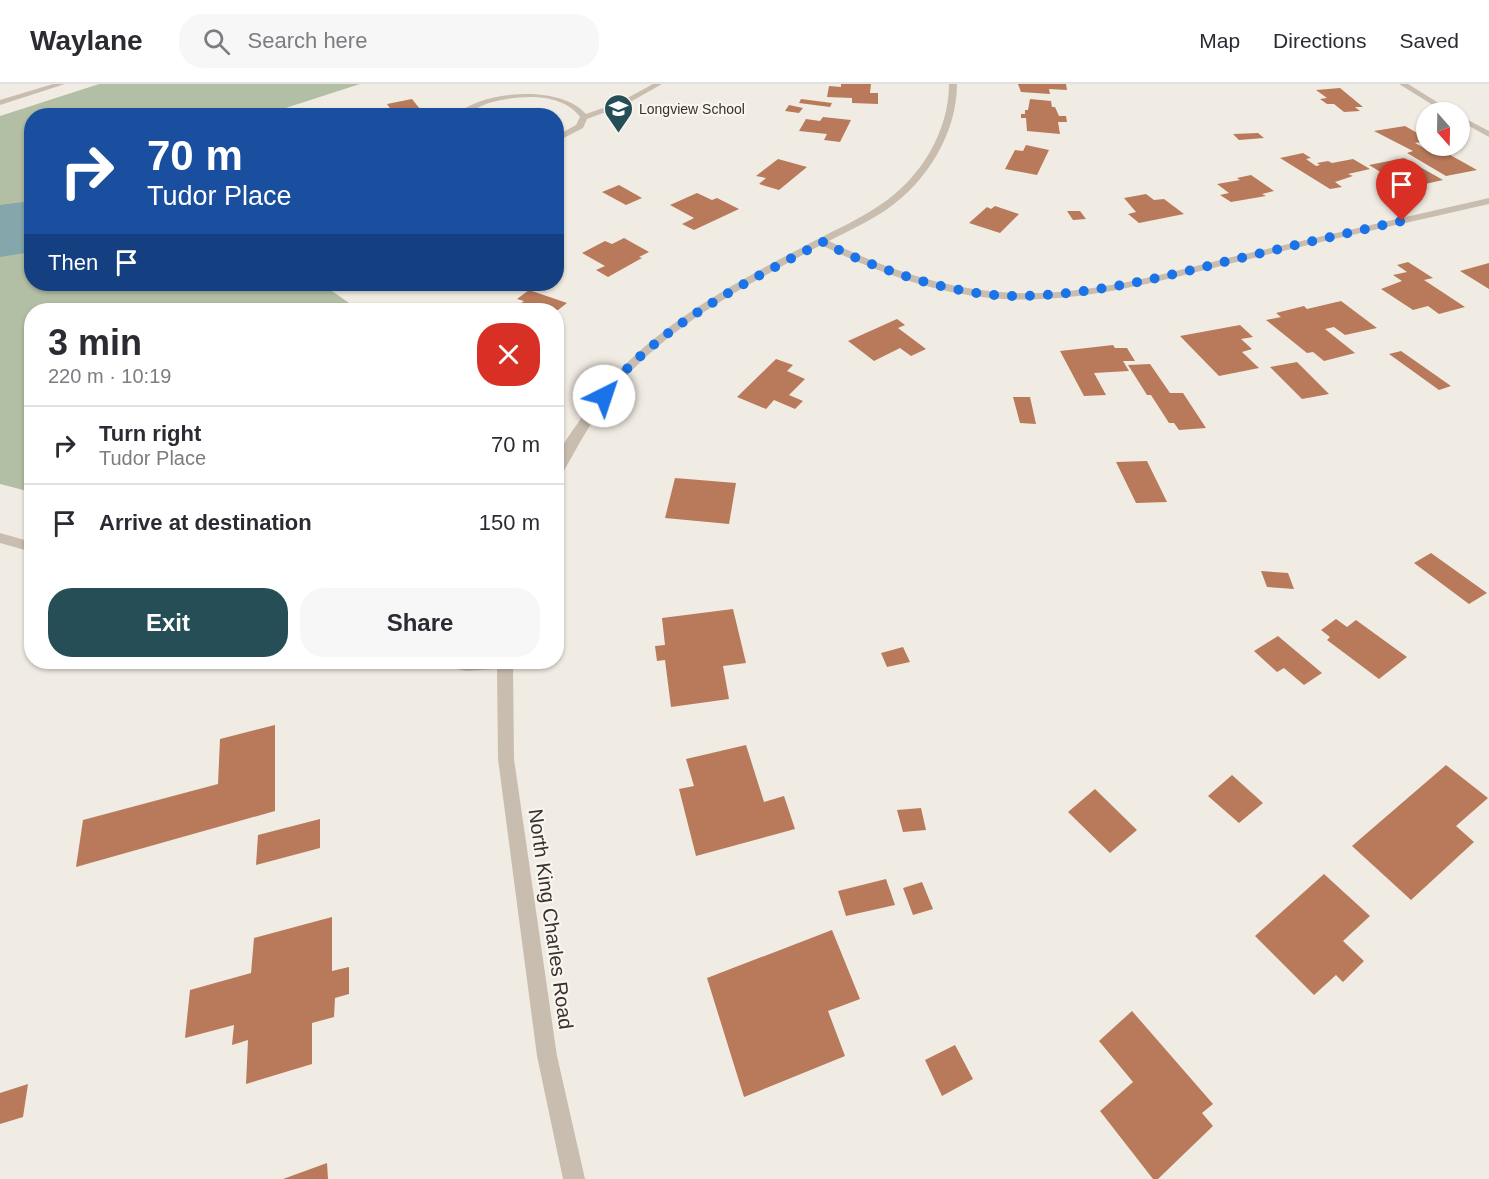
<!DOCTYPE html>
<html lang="en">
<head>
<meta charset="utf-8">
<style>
	:root { --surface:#fff; --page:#f7f7f7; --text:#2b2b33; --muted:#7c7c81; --line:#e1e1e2; --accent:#264e56 }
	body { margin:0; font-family:Arial,sans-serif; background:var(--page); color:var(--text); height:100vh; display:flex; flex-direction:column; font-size:22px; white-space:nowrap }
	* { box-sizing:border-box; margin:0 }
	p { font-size:20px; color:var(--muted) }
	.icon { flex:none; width:33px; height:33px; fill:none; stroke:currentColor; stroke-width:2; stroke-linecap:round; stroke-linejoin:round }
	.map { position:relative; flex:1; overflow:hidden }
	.sheet { position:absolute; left:24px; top:219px; width:540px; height:366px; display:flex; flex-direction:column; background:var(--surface); border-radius:24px; box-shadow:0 2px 4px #0004 }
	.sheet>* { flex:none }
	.guide { position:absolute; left:24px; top:24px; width:540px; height:183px; border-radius:24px; box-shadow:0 2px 4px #0004; background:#1a4fa0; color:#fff; overflow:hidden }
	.needle { width:39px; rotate:160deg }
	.tools { position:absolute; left:1416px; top:18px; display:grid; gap:12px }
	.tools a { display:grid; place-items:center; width:54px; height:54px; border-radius:50%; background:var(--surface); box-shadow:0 2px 4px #0004; font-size:30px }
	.pin { position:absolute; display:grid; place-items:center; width:51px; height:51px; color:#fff; margin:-62px -26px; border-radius:50% 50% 50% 0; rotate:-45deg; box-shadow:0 0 6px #0007 }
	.pin .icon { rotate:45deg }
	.me { position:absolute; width:66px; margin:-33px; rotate:41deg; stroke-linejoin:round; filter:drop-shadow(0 0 4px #0008) }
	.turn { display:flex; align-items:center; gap:21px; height:126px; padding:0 24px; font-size:27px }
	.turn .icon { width:78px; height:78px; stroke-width:2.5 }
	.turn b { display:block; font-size:42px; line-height:51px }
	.then { display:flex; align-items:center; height:57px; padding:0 24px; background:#0003; gap:12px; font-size:22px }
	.round { display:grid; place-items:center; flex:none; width:63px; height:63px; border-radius:24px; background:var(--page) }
	.head { display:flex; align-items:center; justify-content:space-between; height:102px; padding:0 24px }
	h1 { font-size:36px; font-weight:600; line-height:45px }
	.primary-button { display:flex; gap:12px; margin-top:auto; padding:12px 24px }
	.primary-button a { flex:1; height:69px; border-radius:24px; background:var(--accent); color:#fff; font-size:24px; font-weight:600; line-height:69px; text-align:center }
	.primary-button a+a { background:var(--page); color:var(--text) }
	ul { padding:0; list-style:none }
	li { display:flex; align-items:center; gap:18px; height:78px; padding:0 24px; border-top:2px solid var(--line) }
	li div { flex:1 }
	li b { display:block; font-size:22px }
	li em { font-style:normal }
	header { display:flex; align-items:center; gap:36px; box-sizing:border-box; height:84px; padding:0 30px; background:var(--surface); border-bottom:2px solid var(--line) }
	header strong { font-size:28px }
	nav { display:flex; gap:33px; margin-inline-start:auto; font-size:21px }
	.search { width:420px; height:54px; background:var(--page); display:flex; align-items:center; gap:15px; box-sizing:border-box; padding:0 21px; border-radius:24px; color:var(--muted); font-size:22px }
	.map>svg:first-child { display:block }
</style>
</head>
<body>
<header>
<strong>Waylane</strong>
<div class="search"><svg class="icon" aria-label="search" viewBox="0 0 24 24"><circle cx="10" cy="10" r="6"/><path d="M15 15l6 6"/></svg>Search here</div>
<nav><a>Map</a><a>Directions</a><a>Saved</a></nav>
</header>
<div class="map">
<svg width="1489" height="1095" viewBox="0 0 1489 1095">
	<rect width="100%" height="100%" fill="#f1ece3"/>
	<path fill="#b3bfa4" d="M99,0H360L264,31L32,32V200H322L359,226H32L31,408L0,400V32Z"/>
	<path fill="#85a6ab" d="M31,117V154L25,169L0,173V121Z"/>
	<path fill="#b87a5a" d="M841,0H871L870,9H878V20L852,19V14L827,13L829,2L841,3Z
		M1018,0H1066L1067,6L1049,5L1050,10L1021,8Z
		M1340,4L1363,23H1355L1360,27L1344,28L1334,20H1327L1320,15L1327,14L1316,6Z
		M412,15L420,25L394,30L387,20Z
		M801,15L832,19L830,23L799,19Z
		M1030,15L1051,17L1052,23H1055L1059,32H1066L1067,38H1058L1060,50L1027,47L1026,34H1021V30H1025V26H1028Z
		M789,21L803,24L799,29L785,27Z
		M823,33L851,36L840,58L824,56L827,50L799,47L806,35L820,37Z
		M1405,42L1426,54V57L1415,59L1426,65L1436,63L1477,86L1446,92L1407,69L1413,67L1374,47Z
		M1258,49L1264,54L1239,56L1233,50Z
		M1026,61L1049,66L1037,91L1005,85L1015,66L1023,67Z
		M1303,69L1311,74L1306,75L1316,82L1320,81L1317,79L1328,77L1332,79L1353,75L1370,85L1348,90L1353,92L1335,98L1342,103L1330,105L1280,74Z
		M1404,74L1443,96L1407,104L1369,81Z
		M778,75L807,83L779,106L759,100L766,94L756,92Z
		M1251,91L1274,107L1262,110L1266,112L1231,118L1220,111L1229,109L1217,100L1240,96L1237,94Z
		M619,101L642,114L626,121L602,108Z
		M697,109L712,116L717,114L739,125L694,146L682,140L694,134L670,121Z
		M1146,110L1154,116L1164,115L1184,130L1139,139L1128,130L1136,128L1124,114Z
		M995,122L1019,130L1000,149L969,139L987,123L991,125Z
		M1067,127H1080L1086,135L1073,136Z
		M624,154L649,168L639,173L642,174L608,193L596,186L605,182L582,169L605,157L612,160Z
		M1408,178L1433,194L1424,196L1465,223L1439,230L1428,222L1413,226L1381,205L1402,197L1393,191L1407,188L1397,181Z
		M1489,179V205L1460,187Z
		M529,206L567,219L558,226H512L524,217L517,215Z
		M1341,217L1377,244L1345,251L1334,243L1325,245L1355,269L1324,277L1313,268L1307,269L1266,236L1281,233L1276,229L1304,222L1307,225Z
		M897,235L905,241L898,244L926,265L911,272L900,264L874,277L848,257Z
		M1240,241L1253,253L1241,255L1252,265L1242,268L1259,284L1219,292L1180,252Z
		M1113,261L1115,264H1127L1135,277H1123L1129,287L1094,289L1106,311L1084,312L1060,267Z
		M1401,267L1451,302L1439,306L1389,270Z
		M776,275L793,281L787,287L805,295L789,311L803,317L795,325L774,316L766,325L737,313Z
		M1297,278L1329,310L1302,315L1270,283Z
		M1150,280L1170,309H1183L1206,344L1179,346L1174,339H1169L1151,311H1147L1128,281Z
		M1013,313H1030L1036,340L1020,339Z
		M1147,377L1167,418L1136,419L1116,378Z
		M675,394L736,399L729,440L665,434Z
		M1431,469L1487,509L1469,520L1414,479Z
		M1261,487L1288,489L1294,505L1267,503Z
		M733,525L746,579L723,582L729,615L671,623L665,576L657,577L655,562L665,561L662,534Z
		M1336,535L1347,543L1356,536L1407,573L1379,595L1327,556L1330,553L1321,546Z
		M1278,552L1322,589L1304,601L1284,584L1277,588L1254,567Z
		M903,563L910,578L887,583L881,569Z
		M275,641V727L76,783L83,736L218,700L220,655Z
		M746,661L764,718L784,712L795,745L696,772L679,705L694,702L686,675Z
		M1446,681L1488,714L1456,742L1474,758L1411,816L1352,762Z
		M1232,691L1263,719L1239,739L1208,712Z
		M1095,705L1137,746L1110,769L1068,728Z
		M921,724L926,746L903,748L897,726Z
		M320,735V764L256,781L258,751Z
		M1324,790L1370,832L1343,857L1364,877L1343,898L1336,891L1314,911L1255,852Z
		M886,795L895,821L846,832L838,807Z
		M922,798L933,825L913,831L903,804Z
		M332,833V887L349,883V910L335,914L334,933L312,939V980L246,1000L248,956L232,961L234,941L185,954L190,906L251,889L254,854Z
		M832,846L860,915L828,927L845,972L744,1013L707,894Z
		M1132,927L1213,1020L1202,1029L1213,1042L1158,1095H1153L1100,1027L1133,998L1099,957Z
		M955,961L973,995L942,1012L925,976Z
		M28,1000L23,1033L0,1040V1009Z
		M327,1079L328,1095H283Z"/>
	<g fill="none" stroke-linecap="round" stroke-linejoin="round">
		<path fill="#c9bdaf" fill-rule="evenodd" d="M653,0H662L625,21L587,35L583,44L556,58V52L576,41L580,33C561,7 517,11 489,19C476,23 467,32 454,32C483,6 560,0 586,30L620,18Z"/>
		<path fill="#c9bdaf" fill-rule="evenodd" d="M53,0H65L0,21V16Z
			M949,0H957C957,49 927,98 886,126C868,138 848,147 829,157C879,182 933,201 989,207C1073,217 1159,191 1240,171C1323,152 1406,133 1489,114V120C1406,139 1323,157 1241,177C1159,197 1074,222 990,214C931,208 874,187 821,161C749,200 670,240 616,304C594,331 578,362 561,392L556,393C556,388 555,380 557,375C562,359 576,342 585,329C619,278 669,240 720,209C751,190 784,173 816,156C837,145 860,135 880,121C920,95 949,48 949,0Z
			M1399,0H1408L1453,28H1444Z
			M1460,32L1489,47V53L1460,37Z
			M0,449L32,458V468L0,459Z
			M444,578H513L514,675L557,972L585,1095H563L537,972L498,675L497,585L466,587L447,583Z"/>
	</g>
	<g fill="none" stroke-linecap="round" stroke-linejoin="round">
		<path stroke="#1a73e8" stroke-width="10" stroke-dasharray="0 18" d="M604,312C614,300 624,287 635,277C690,226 757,192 823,158C873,185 956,212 1014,212C1085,212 1156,195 1224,178C1283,164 1342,150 1402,137"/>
	</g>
	<defs>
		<symbol id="school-pin" viewBox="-11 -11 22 30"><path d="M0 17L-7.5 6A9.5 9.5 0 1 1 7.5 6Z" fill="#264e56" stroke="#f9f5ef"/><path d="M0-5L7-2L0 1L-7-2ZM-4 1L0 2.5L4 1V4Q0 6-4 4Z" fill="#fff"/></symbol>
	</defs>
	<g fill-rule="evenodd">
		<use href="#school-pin" x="602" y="8" width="33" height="45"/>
	</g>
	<g text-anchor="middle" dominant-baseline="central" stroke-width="4.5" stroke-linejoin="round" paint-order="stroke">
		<g font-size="14" fill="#39312d" stroke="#f9f5ef" text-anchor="start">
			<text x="639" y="25">Longview School</text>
		</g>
		<g font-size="20" fill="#39312d" stroke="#f9f5ef">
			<text transform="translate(551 835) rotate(82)">North King Charles Road</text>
		</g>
	</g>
</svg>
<div class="tools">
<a><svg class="needle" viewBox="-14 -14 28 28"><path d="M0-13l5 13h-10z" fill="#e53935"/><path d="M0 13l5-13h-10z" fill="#7c7c81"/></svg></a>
</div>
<div class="pin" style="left:1402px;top:137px;background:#d93025"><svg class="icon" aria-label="arrive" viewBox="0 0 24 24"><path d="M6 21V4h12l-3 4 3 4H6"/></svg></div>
<svg class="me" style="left:604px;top:312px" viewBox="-20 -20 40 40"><circle r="19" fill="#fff"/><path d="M0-13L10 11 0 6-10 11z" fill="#1a73e8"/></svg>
<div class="guide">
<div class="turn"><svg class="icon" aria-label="right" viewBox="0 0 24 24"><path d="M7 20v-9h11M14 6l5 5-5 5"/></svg><div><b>70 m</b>Tudor Place</div></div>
<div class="then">Then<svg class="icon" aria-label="arrive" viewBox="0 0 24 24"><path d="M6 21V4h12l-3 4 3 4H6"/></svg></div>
</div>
<section class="sheet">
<div class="head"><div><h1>3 min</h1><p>220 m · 10:19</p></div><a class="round" style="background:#d93025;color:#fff"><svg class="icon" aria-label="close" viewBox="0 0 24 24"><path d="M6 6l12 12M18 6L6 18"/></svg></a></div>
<ul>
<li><svg class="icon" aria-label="right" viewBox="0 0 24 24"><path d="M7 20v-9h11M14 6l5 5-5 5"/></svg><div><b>Turn right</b><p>Tudor Place</p></div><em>70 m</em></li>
<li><svg class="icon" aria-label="arrive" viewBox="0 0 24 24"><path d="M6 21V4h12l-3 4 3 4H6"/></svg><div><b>Arrive at destination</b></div><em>150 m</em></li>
</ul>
<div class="primary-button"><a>Exit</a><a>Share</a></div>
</section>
</div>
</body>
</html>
